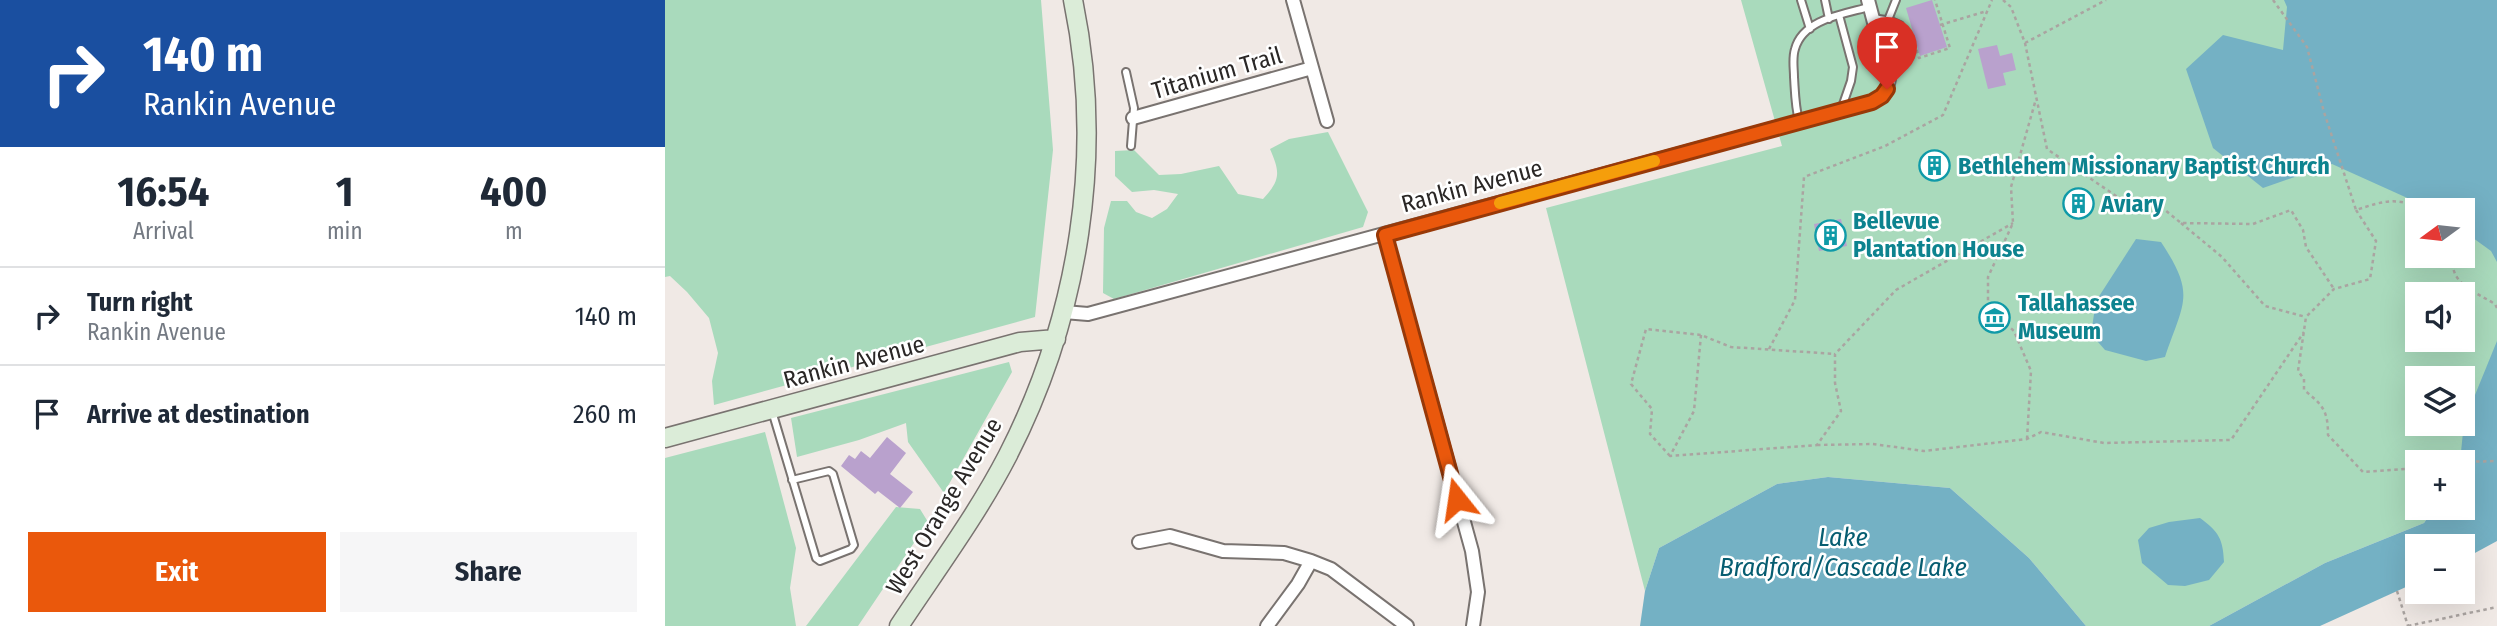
<!DOCTYPE html>
<html lang="en">
<head>
<meta charset="utf-8">
<style>
	:root { --surface:#fff; --page:#f6f6f7; --text:#1f2937; --muted:#747a83; --line:#e0e1e3; --accent:#ea580c }
	body { margin:0; font-family:"Fira Sans Condensed",sans-serif; background:var(--page); color:var(--text); height:100vh; display:flex; flex-direction:column; font-size:26px; white-space:nowrap }
	* { box-sizing:border-box; margin:0 }
	p { font-size:23px; color:var(--muted) }
	.icon { flex:none; width:38px; height:38px; fill:none; stroke:currentColor; stroke-width:2; stroke-linecap:round; stroke-linejoin:round }
	.map { position:relative; flex:1; overflow:hidden }
	.sheet { display:flex; flex-direction:column; background:var(--surface); width:665px }
	.sheet>* { flex:none }
	.top-card { background:#1a4fa0; color:#fff; overflow:hidden }
	.needle { width:46px; rotate:255deg }
	.tools { position:absolute; left:1740px; top:198px; display:grid; gap:14px }
	.tools a { display:grid; place-items:center; width:70px; height:70px; border-radius:0px; background:var(--surface); box-shadow:0 7px 28px #0002; font-size:35px }
	.pin { position:absolute; display:grid; place-items:center; width:60px; height:60px; color:#fff; margin:-72px -30px; border-radius:50% 50% 50% 0; rotate:-45deg; box-shadow:0 0 7px #0007 }
	.pin .icon { rotate:45deg }
	.me { position:absolute; width:77px; margin:-38px; rotate:345deg; stroke-linejoin:round; filter:drop-shadow(0 0 5px #0008) }
	.turn { display:flex; align-items:center; gap:24px; height:147px; padding:0 28px; font-size:32px }
	.turn .icon { width:91px; height:91px; stroke-width:2.5 }
	.turn b { display:block; font-size:49px; line-height:60px }
	.eta { display:flex; justify-content:space-evenly; align-items:center; height:119px; text-align:center }
	.eta b { font-size:42px; font-weight:700; line-height:49px }
	.cta { display:flex; gap:14px; margin-top:auto; padding:14px 28px }
	.cta a { flex:1; height:80px; border-radius:0px; background:var(--accent); color:#fff; font-size:28px; font-weight:700; line-height:80px; text-align:center }
	.cta a+a { background:var(--page); color:var(--text) }
	ul { padding:0; list-style:none }
	li { display:flex; align-items:center; gap:21px; height:98px; padding:0 28px; border-top:2px solid var(--line) }
	li div { flex:1 }
	li b { display:block; font-size:26px }
	li em { font-style:normal }
	main { display:flex; flex:1; min-height:0 }
	.map>svg:first-child { display:block }
</style>
</head>
<body>
<main>
<section class="sheet">
<div class="top-card">
<div class="turn"><svg class="icon" aria-label="right" viewBox="0 0 24 24"><path d="M7 20v-9h11M14 6l5 5-5 5"/></svg><div><b>140 m</b>Rankin Avenue</div></div>
</div>
<div class="eta">
<div><b>16:54</b><p>Arrival</p></div>
<div><b>1</b><p>min</p></div>
<div><b>400</b><p>m</p></div>
</div>
<ul>
<li><svg class="icon" aria-label="right" viewBox="0 0 24 24"><path d="M7 20v-9h11M14 6l5 5-5 5"/></svg><div><b>Turn right</b><p>Rankin Avenue</p></div><em>140 m</em></li>
<li><svg class="icon" aria-label="arrive" viewBox="0 0 24 24"><path d="M6 21V4h12l-3 4 3 4H6"/></svg><div><b>Arrive at destination</b></div><em>260 m</em></li>
</ul>
<div class="cta"><a>Exit</a><a>Share</a></div>
</section>
<div class="map">
<svg width="1832" height="626" viewBox="0 0 1832 626">
	<rect width="100%" height="100%" fill="#f0e9e5"/>
	<path fill="#a9dabc" fill-rule="evenodd" d="M0,0H376L388,150L370,317L49,405L47,381L53,353L44,318L22,292L5,276L0,277Z
		M1076,0H1757L1832,83V473L1797,462H1752V508H1769L1759,523L1660,563L1544,626H1421L1364,558L1285,488L1163,477L1112,484L994,548L980,591L881,208L1117,146ZM1752,210H1797V256H1752ZM1752,294H1797V340H1752ZM1752,378H1797V424H1752Z
		M663,132L703,212L698,227L449,299L438,293L439,228L446,201H462L471,212L487,218L502,209L513,194L489,190L467,192L450,176V151L469,150L494,175L516,174L554,166L573,194L598,199C616,180 615,172 605,149L624,139Z
		M344,362L347,372L279,493L243,442L241,423L194,440L132,457L126,418Z
		M100,432L131,548L125,588L131,626H0V458Z
		M231,507L255,509L263,522L193,626H141Z"/>
	<path fill="#74b1c4" d="M1619,0H1832V262L1826,251L1797,230V210H1769L1667,164L1598,188L1548,148L1521,69L1558,35L1618,50L1622,7Z
		M1471,239L1496,242C1531,295 1519,301 1500,357L1481,361L1440,350L1426,334L1431,301Z
		M1832,341V541L1797,560V546H1752V582L1655,626H1544L1660,563L1759,523L1769,508H1797V462H1795L1799,422Z
		M1163,477L1285,488L1364,558L1421,626H975L980,591L994,548L1112,484Z
		M1535,518C1554,532 1558,539 1559,562L1544,580L1520,586L1503,585L1477,563L1473,540L1484,528L1504,522Z"/>
	<path fill="#b9a1cd" d="M1267,0L1282,47L1255,56L1241,8Z
		M1332,45L1335,56L1347,53L1351,70L1338,73L1341,85L1323,89L1313,49Z
		M1411,190L1427,205L1416,218L1399,203Z
		M1176,219L1182,246L1154,251L1149,224Z
		M222,437L241,453L225,474L248,492L235,508L213,491L210,494L176,466L184,455L190,459L196,451L205,458Z"/>
	<g fill="none" stroke-linecap="round" stroke-linejoin="round">
		<defs>
			<path id="lane" d="M1136,0L1145,29
				M1160,0L1164,19
				M1174,15L1188,67L1186,81L1176,110
				M1208,18L1226,21L1235,25C1244,48 1240,57 1223,71
				M1223,20L1231,0
				M461,72L469,108L466,146
				M1134,121C1130,106 1130,92 1129,77C1129,68 1127,58 1130,49C1138,19 1179,14 1204,7
				M107,411L151,558L155,561L186,549L189,545L168,474L164,471L127,480"/>
			<path id="street" d="M628,0L662,121
				M468,118L647,68
				M720,235L807,551L813,592L808,626
				M399,312L423,314L1207,102C1218,96 1222,92 1224,79L1203,0
				M474,542L505,536L558,551L619,553L646,561L666,569L742,626
				M602,626L633,584L646,561"/>
			<path id="secondary" d="M0,438L355,342L391,339
				M234,626C271,570 312,515 343,455C414,316 440,154 408,0"/>
		</defs>
		<use href="#lane" stroke="#797370" stroke-width="10"/>
		<use href="#street" stroke="#797370" stroke-width="16"/>
		<use href="#secondary" stroke="#797370" stroke-width="21"/>
		<path stroke="#aaa4a1" stroke-width="2.5" stroke-dasharray="3.5 3.5" stroke-linecap="butt" d="M1338,0L1346,7L1360,43L1382,149L1457,200L1500,210L1516,223L1588,224L1626,210L1638,230L1641,247L1669,289
			M1608,0L1642,47L1659,112L1691,210C1721,200 1732,197 1761,210
			M1275,25L1322,11
			M1250,43L1254,58L1285,48L1270,0
			M1360,43L1441,0
			M1691,210L1711,241L1705,279L1669,289L1641,317L1633,371L1639,379V390C1658,405 1663,411 1663,435L1698,472L1741,469L1746,459L1777,462
			M1516,223L1557,257L1600,306L1641,317
			M1788,256C1784,284 1809,291 1830,304L1832,308
			M1036,335L1029,411L1005,456L1152,445L1176,411L1170,383V354L1231,290L1348,223
			M1104,349L1130,300L1139,177L1220,146L1278,115L1327,0
			M1362,439L1366,371L1349,331L1323,308V277L1348,223L1346,187L1371,99
			M1152,445L1208,444L1259,451L1362,439L1376,432L1439,443L1566,440L1639,332
			M1005,456L985,434L987,409L966,384L981,329L1036,335L1066,347L1170,354
			M1797,462L1832,461
			M1732,591L1743,626
			M1743,626L1832,607"/>
		<use href="#lane" stroke="#fff" stroke-width="6"/>
		<use href="#street" stroke="#fff" stroke-width="12"/>
		<use href="#secondary" stroke="#dbecd8" stroke-width="18"/>
	</g>
	<g fill="none" stroke-linecap="round" stroke-linejoin="round">
		<defs>
			<path id="route" d="M792,499L720,235L1207,102L1217,96L1222,89"/>
		</defs>
		<use href="#route" stroke="#983908" stroke-width="18"/>
		<use href="#route" stroke="#ea580c" stroke-width="12"/>
		<path stroke="#f59e0b" stroke-width="12" d="M835,203L989,161"/>
	</g>
	<defs>
		<symbol id="building-ring" viewBox="-11 -11 22 22"><circle r="9.5" fill="#fff" stroke="#0f9aa8" stroke-width="1.5"/><path d="M-4-6H4V6H1V3H-1V6H-4ZM-2.5-4.3h1.7v1.8h-1.7ZM.8-4.3h1.7v1.8H.8ZM-2.5-1h1.7V.8h-1.7ZM.8-1h1.7V.8H.8Z" fill="#0f9aa8"/></symbol>
		<symbol id="museum-ring" viewBox="-11 -11 22 22"><circle r="9.5" fill="#fff" stroke="#0f9aa8" stroke-width="1.5"/><path d="M0-6L6-3V-2H-6V-3ZM-5-1h2V3h-2ZM-1-1h2V3h-2ZM3-1h2V3H3ZM-6 4H6V6H-6Z" fill="#0f9aa8"/></symbol>
	</defs>
	<g fill-rule="evenodd">
		<use href="#building-ring" x="1252" y="148" width="35" height="35"/>
		<use href="#building-ring" x="1396" y="186" width="35" height="35"/>
		<use href="#building-ring" x="1148" y="218" width="35" height="35"/>
		<use href="#museum-ring" x="1312" y="300" width="35" height="35"/>
	</g>
	<g text-anchor="middle" dominant-baseline="central" stroke-width="5" stroke-linejoin="round" paint-order="stroke">
		<g font-size="24" fill="#2a2726" stroke="#fff">
			<text transform="translate(552 73) rotate(-16)">Titanium Trail</text>
			<text transform="translate(807 186) rotate(-15)">Rankin Avenue</text>
			<text transform="translate(189 362) rotate(-15)">Rankin Avenue</text>
			<text transform="translate(279 506) rotate(-59)">West Orange Avenue</text>
		</g>
		<g font-size="24" font-weight="bold" fill="#0d838f" stroke="#fff" text-anchor="start">
			<text x="1293" y="166">Bethlehem Missionary Baptist Church</text>
			<text x="1436" y="204">Aviary</text>
			<text x="1188" y="221">Bellevue<tspan x="1188" dy="28">Plantation House</tspan></text>
			<text x="1353" y="303">Tallahassee<tspan x="1353" dy="28">Museum</tspan></text>
		</g>
		<g font-size="26" font-style="italic" fill="#065d71" stroke="#fff">
			<text x="1178" y="537">Lake<tspan x="1178" dy="30">Bradford/Cascade Lake</tspan></text>
		</g>
	</g>
</svg>
<div class="tools">
<a><svg class="needle" viewBox="-14 -14 28 28"><path d="M0-13l5 13h-10z" fill="#e53935"/><path d="M0 13l5-13h-10z" fill="#747a83"/></svg></a>
<a><svg class="icon" aria-label="sound" viewBox="0 0 24 24"><path d="M4 9h4l5-4v14l-5-4H4zM17 9q2 3 0 6"/></svg></a>
<a><svg class="icon" aria-label="layers" viewBox="0 0 24 24"><path d="M12 4l9 5-9 5-9-5zM3 14l9 5 9-5"/></svg></a>
<a>+</a>
<a>−</a>
</div>
<div class="pin" style="left:1222px;top:89px;background:#d93025"><svg class="icon" aria-label="arrive" viewBox="0 0 24 24"><path d="M6 21V4h12l-3 4 3 4H6"/></svg></div>
<svg class="me" style="left:792px;top:499px" viewBox="-20 -20 40 40"><path d="M0-17L14 15 0 8-14 15z" fill="#ea580c" stroke="#fff" stroke-width="4"/></svg>
</div>
</main>
</body>
</html>
